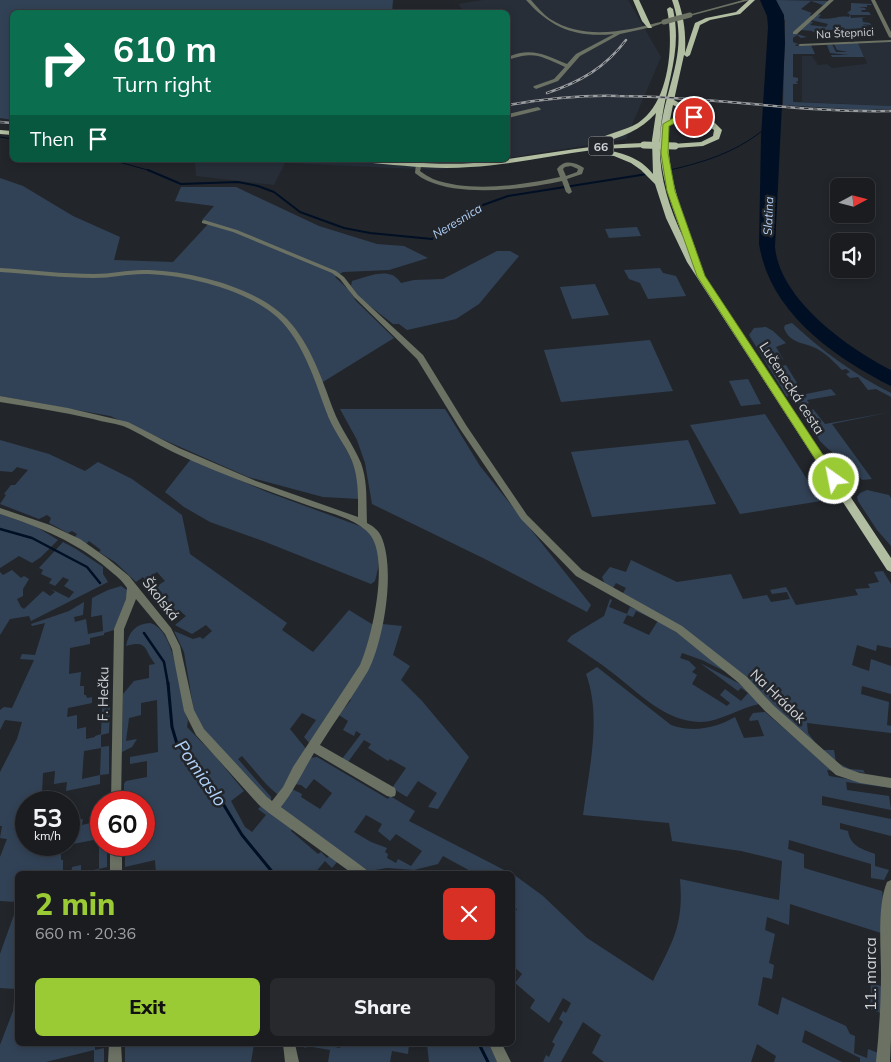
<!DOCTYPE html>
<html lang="en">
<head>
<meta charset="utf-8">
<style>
	:root { --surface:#1a1c20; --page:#27292d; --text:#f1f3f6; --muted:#9fa1a5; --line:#383a3e; --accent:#9acb34 }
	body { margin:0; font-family:Mulish,sans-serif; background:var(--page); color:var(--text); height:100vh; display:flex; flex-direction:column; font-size:19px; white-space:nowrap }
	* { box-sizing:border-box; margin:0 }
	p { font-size:16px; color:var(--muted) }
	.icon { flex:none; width:28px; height:28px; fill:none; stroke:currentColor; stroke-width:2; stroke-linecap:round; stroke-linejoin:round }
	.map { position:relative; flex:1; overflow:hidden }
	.sheet { position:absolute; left:15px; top:871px; width:500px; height:175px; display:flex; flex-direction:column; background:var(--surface); border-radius:8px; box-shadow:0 2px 8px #0003,0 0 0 1px var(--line) }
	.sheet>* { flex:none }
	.guide { position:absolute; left:10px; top:10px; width:500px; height:152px; border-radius:8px; box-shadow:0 2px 8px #0003,0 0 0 1px var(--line); background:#0b6e4f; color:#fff; overflow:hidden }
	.needle { width:32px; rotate:83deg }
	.tools { position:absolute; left:830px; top:178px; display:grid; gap:10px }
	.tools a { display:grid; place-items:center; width:45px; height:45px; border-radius:8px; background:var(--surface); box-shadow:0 2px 8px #0003,0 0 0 1px var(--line); font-size:25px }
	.speed { position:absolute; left:15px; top:791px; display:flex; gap:10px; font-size:25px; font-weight:700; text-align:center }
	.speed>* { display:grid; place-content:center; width:65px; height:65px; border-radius:50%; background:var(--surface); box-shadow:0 2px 8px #0003,0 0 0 1px var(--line); line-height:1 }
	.speed small { font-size:12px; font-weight:400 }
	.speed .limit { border:8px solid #d22; background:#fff; color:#111 }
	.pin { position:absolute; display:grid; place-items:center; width:42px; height:42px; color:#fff; margin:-21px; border:2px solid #fff; border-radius:50%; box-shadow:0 1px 5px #0007 }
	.me { position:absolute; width:55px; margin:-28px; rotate:327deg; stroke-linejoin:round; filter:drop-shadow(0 0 4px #0008) }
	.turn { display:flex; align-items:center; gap:18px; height:105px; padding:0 20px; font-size:22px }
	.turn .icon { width:65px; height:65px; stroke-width:2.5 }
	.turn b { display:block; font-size:35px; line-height:42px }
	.then { display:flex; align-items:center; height:48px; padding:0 20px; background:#0003; gap:10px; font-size:19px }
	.round { display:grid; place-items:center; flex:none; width:52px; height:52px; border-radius:8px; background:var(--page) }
	.summary { display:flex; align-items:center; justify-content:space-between; height:85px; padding:0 20px }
	h1 { font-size:30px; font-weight:800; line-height:38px; color:var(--accent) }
	.primary-button { display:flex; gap:10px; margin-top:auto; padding:10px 20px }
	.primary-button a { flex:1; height:58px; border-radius:8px; background:var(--accent); color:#111; font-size:20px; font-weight:800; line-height:58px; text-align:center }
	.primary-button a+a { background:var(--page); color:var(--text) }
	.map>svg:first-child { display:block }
</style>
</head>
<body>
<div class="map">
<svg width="891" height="1062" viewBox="0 0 891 1062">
	<rect width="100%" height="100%" fill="#22262b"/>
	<path fill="#272e38" d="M483,0H628L661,57L626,139L508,158V12H465L458,4Z
		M891,42V106L802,102V56H812L818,65L827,64L832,68L865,64L867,63L858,43Z
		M195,160H497L438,170L285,163L274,185L196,176Z"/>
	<path fill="#324256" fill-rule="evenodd" d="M0,0H393L392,12H12V120L0,118Z
		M776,0L829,1L823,5L811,1L801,9L812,13L810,15L812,17L793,33L807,37L801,38L797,35L793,38V42L798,44L795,45L796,46L811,45L815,54H793V77L798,78V81L796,82L798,84H793V102L891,106V109L864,110L783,105L785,21Z
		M851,3L871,4L872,5H867V7H858L865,8L866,10H861L862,12H869L871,15H850L851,18L866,17L862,18L863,22L870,23L871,25L862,24L868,26L865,27L866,29L846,33L848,37H845L842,33H837L839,37L829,39L824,34L830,38H834L829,34L833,33L831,31L812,32L813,31L801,30L809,21L813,22L810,25L826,27L828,24L811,20L817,14L821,15L818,18C831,21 838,15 849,17L850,14L847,13L851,10Z
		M858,43L864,57H832L831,55H849L830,53L827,45L832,44L836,52H848L837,50L834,44Z
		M0,178L23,186L73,216L120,237L114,260L173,262L210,222L202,220L214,206L175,201L181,187H236L319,226L377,244L404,246L428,258L389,270L343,272L335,277L349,290L356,301L394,338L318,385L331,419L357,471L360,499L323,497L248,477L110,416L0,396Z
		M637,227L641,236L609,238L605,229Z
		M497,251H510L519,256L479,304L456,319L407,330L399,324H393L361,299L351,286L352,281C362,278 382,270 392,275C395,276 399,280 401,283L414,280L443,279Z
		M660,268L663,273L676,276L686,296L648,299L640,283L629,279L624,270Z
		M595,284L609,315L572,319L560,287Z
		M792,323C822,351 855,375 891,393V397L876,389L868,390L858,377L850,378L846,374L850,372L846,369L842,370C835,363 829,356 819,350C807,342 790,345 784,328L785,325Z
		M766,327L773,331L786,343L776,347L783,359L779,360L782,366L786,365L797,383L787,397L749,335L754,328Z
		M650,340L673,391L561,402L544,350Z
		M748,379L761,404L741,406L729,381Z
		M831,389L836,395L807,400L809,403L799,409L797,401L806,394Z
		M340,409H445L480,466L591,605L587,612L485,559L372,504L365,463L357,440Z
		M813,409L825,424L891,412L832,424L872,479L862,480L849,464L828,449L820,441L805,417L806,413Z
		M765,414L821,501L740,514L690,425Z
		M0,440L49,454L85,471L98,462L132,479L182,515L190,554L287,623L282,630L313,652L349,610L375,626L363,663L311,745L304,737L316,720L302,713L290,729L307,750L278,795L267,785L242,756L238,759L271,797V800L268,799L205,731L194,712L184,652L174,631L193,639L200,637L203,639L212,631L206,625L192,634L175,625L186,616L180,611L168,619L147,592L165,581L157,572L145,580L143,577L136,582L115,562L99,552L101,550L89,541L86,544L75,537L77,534L72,531L68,533L49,523L51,518L47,515L39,519L0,504L6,495L4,494L11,485H15L28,470L17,467L12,472L0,471Z
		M688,440L716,504L592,517L571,452Z
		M191,459L267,492L365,528C383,547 381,557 375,581L371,584L263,541L210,522L184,507L165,492Z
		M867,490L889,495L891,498V546L877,530L858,501L857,497L860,493Z
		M0,514L35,526L58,540L41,557L32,563L19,556L0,568Z
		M63,542L76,549L103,567V574L108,582L31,621L29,616L10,619L0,635V572L3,575L12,570L21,578L24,576L29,579L23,589V596L17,599L21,607L24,609L43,591L50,596L55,592L51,589L69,598L74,592L64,586L69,580L63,577L55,586L49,583L52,579L41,574L43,570L39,568Z
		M631,560L677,582L731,574L743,599L767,595L771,602L790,599L787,592L772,594L770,590L786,587L796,605L858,595L855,589L870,588L868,584L879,582L874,572L883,571L891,584V648L877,645L876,651L857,645L852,665L869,671L871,659L891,666V694L862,686L861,694L889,702L887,725L891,726V733L807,723L808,733L821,750H834L836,762L850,769L863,770L865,773L846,770L830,760L738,673L683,630L623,593L626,588L616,583L613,588L605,584L602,577L610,567L626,572Z
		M121,586L127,590V597L114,630L104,633V635L90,638V644L70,648L69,674L81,672L80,686H84V695H86L87,698L92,697V703L68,708L67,717L77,715V729L86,727V739L95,737V736L101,734L102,708L110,706L109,733L101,735V747L109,746V774L100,775V784L66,791L67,782L54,784L55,771L43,773L42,794L55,792L54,802H26V845H61V860H63V874H18L17,902L0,901V857L7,839L0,838L2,826H0V772L17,739L22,722L5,720L0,730V710L4,707L12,708L34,660L20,659L22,654L35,655L45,623L32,626L31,624L69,611L84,602L83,615L74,617L75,622L86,619L88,634L103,631L102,615L91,617L92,598L108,590ZM101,748L100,775L82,779L84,751Z
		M610,599L612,600L609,607L627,614L630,607L654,617L653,619L636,611L633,617L627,615L623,623L649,635L659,619L730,674L702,660L682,653L680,658L689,661L696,668L692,672L697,675L692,684L727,706L730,703L720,695L725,689L741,701L748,693L741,688L738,691L700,663L740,684L759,704C739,708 720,722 700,722C665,721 640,694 614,674C599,662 583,652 567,641L571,636L604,616Z
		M150,623C177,630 179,697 188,720L187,727L216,757L244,791L231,801L245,827L252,832L266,815L258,809L261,806L292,829L291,831L318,854L321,852L327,858L330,855L338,861L332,868L325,861L314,874H156L155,860L125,867V845H140L141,847L146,846V843L148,842V827H144V802H124V784L126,781L147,777V761L130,764V757L158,752L157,700L141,703V715L129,718L126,741L137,739L132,747L122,752L123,694L134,681L149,678V665L155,664C143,648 148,640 126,646C129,632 135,624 150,623Z
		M382,624L402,626L393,655L410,666L401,680L422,701L469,757L438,809L428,807L437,793L418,781L407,797L392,788L406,768L390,759L388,761L368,748L371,744L364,740L348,762L342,759L361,734L356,731L354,736L343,730L348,721L339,715L351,700L348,697Z
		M597,667L671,725C693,733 716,728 735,717L744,738L764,736L758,720L750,721L749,719L753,713L765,712L834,771L827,770L829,776L891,786V788L846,782L847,790L889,796L891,810L822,796V805L891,819V836L840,823V829L848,831C850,846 862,849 875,854V866L889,870L884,880L871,878V864L789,840L788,849L804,854V868L882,891C884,896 881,924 881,933L790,904L789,925L767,917L765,930L775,934L769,963L774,965L772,979L763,977L758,1005L778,1015L782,997L846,1026L850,1034L855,1036L854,1053L867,1058L868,1049L878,1053L877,1062H860V1058L805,1030L802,1042L842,1062H774L776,1056L757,1044L751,1062H604L592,1053L601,1035L583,1022L561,1062H543L546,1055L549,1057L555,1044L552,1042L563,1022L559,1019L563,1011L566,1013L571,1003L563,998L549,1023L530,1008L535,1000L515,983L522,974L513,966V917L517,909L512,906L513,874L543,896L587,938L653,981C673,941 684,925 680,879L779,900L782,861L741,851L672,841L669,823L583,815C589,769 602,717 586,674Z
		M317,757L388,799L390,796L415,811L409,821L512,874H476L443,856L438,864L414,870L387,868L369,871L338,851L281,807L292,789L302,794L301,797L320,809L332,793L314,779L306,789L301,785L294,784L310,758ZM366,815L382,824L378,831L390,841L396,834L422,851L411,866L398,859L396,863L387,858L388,854L385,852L387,848L371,842L354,832Z
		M101,805L99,838H101V845H107V867L99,869V874H71L72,867L81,865V872L99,869V839L73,844L74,840H69V819L73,818V811L78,810V820L83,819L82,825L99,821Z
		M17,906L18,1044H95V1050L104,1048V1062H94V1050L46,1062H0V1045L13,1011L15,989L0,988V954Z
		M871,983L881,986V1013L870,1009Z
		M125,1044H254L251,1062H125Z
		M295,1044H319L340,1048L341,1044H375L382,1046L383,1044H409L408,1054L392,1051L390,1062H328L330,1050L307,1046L306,1048Z
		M427,1044H489L497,1062H429Z"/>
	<path fill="#010f24" d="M760,0H776L784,15L785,43L775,247C780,300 848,348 891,370V386C834,357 770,313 759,244L761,137L768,27L767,16Z"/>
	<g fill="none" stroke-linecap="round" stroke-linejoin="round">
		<path stroke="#010f24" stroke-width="1" d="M0,137L12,139
			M112,160L151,171
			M670,170C704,162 734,153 762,131"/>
		<path stroke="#010f24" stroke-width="2" d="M148,170L181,184L238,182L258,186L274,192L300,212L344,228L370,233L432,239L483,205L508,196L647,174"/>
		<path stroke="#010f24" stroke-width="2.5" d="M0,529L32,538L87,567L100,583
			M144,633L164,662L168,684"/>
		<path stroke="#010f24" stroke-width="3" d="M168,683L172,727L177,744L205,774L242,835L274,874
			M479,1044L488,1062"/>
		<path fill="#6b7163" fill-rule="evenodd" d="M526,0H531C537,7 543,14 550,19C585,41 627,31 664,21L666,22L652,27L620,34L580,56L558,81L536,89L533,87L534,86L554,79L565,67C539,56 536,51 508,60V57C532,47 544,55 567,64L576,54L614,34C576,38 551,28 526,0Z
			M743,0H750L690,16L688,15Z
			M829,0H834L797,34H793V32Z
			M871,0H875L891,32V38L889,37Z
			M891,40V42L800,46L798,45L800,44Z
			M538,107L541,109L540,110L508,118V114Z
			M419,162L422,164L420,171C424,174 429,177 433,179C470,193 523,185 560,177L557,169C564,159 575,162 584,168L582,174L567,179L572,192L569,194L566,192L562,181C525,189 464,197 428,181C423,179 419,176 415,173L416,164ZM571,166L578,169L577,172L566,176L563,169L565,167Z
			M204,220L237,230L336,271L344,277L358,295L423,355L466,425L527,515L582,570L682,626L747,677L773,705L843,767L860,773L891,778V788L860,783L836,775L765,711L739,683L676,632L576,576L521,519L460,429L417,359L354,297L340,279L332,273L233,232L202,223V221Z
			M0,268C31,270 63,274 94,274C111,274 127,270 143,270C187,270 255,286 287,319C310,343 322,379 333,409C340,428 353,444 361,463C368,482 366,502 367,523C373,526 378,530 381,536C396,568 384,640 368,671C353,696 335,721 320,745L395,788L396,792L395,796L391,797L387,796L314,753C303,771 294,791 281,807L367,870L369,874H353L269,813L259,805L196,735L184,711L172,649L165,634L136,599L124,629L121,802H111L114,629L126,599L127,588C122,580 115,575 108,569C77,542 39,527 0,514V508L50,525L80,539L107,558L129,576L171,628L180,646L194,710L204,729L267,797L272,801L283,787L293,767L360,665C372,638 389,562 371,536C359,519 326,512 307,505C262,489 217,473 173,452C156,444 140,433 123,426C113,423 103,422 93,419C62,412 31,407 0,402V396L68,408L128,422L179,448L256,481L358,517C358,498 359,479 352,461C345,444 332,429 326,411C315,381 305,348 283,323C255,291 185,274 143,274C127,274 111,278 94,278C63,278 31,274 0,272Z
			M110,845H122V874H110Z
			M891,880V1038L890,1062H876C879,1033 881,1003 881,974C881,947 877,906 887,882Z
			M109,1044H121L122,1062H108Z
			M283,1044H295L299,1062H285Z
			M489,1044H502L511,1062H497Z"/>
		<path fill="#b2bea1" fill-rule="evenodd" d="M633,0H639L652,28H648L642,21Z
			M672,0H678C684,18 686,33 685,53L695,23L706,18L736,12L749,0H755L740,14L710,20L700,25L690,55L687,57L684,55L674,100L712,120L722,130L719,139L703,146L675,148H672V144L701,142L713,136L714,130L699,118L680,120L669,126C665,170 681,210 696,250L690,252L695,262L891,558V572L887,570L687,262L666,218L655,184L641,170L631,163L614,156L593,153V150C552,155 511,165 470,167C434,170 398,165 362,162L358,160C397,160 435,166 474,163C530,158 586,144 644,143H647V147L600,149C620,152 640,157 653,174L652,140L656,113C641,130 621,138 599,143L595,141C607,133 625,131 638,123C670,102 674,43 667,9L670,7L673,9C682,50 668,79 662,118C655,162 665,200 684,239C672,207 659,174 660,139C663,87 691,55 672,0ZM673,105L693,115L679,116L670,120Z
			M0,130L12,131V135L0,134Z"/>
		<defs>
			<path id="rail" d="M547,93C580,82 605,68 626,40
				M508,105C544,99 581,95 618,96C709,96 800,113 891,111
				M0,122L12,123"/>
		</defs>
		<use href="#rail" stroke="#9a9ea1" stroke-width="2.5"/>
		<use href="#rail" stroke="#22262b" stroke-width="1" stroke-dasharray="4.5" stroke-linecap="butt"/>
		<path stroke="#6b7163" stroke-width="5" d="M664,22L690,15"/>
		<path stroke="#b2bea1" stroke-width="7" d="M644,145L675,146"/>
	</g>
	<path fill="#9acb34" stroke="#648422" d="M694,115L697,116V119L681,120L669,126L668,153L675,191L705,276L837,476L839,479L837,482H830L697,276L667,191L661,153L663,124L677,116Z"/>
	<g text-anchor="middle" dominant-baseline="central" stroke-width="5" stroke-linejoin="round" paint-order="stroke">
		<g font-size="11" fill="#d1d4d7" stroke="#22262b">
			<text transform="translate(845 33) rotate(-3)">Na Štepnici</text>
		</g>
		<rect fill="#22262b" stroke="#9ca0a3" stroke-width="1" x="588.5" y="136.5" width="25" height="19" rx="4"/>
		<g font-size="12" font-weight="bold" fill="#d1d4d7">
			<text x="601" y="146">66</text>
		</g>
		<g font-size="12" font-style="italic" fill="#b2d1f8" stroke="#22262b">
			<text transform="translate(768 216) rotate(-88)">Slatina</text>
			<text transform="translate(457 221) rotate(-31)">Neresnica</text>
		</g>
		<g font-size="14" fill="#d1d4d7" stroke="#22262b">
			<text transform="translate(792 388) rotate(57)">Lučenecká cesta</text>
			<text transform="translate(161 599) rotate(52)">Školská</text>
			<text transform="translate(103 694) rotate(-89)">F. Hečku</text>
			<text transform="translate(778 696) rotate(44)">Na Hrádok</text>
		</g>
		<g font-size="16" fill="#d1d4d7" stroke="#22262b">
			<text transform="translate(870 974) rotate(-90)">11. marca</text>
		</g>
		<g font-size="18" font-style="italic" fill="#b2d1f8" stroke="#22262b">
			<text transform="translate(201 773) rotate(55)">Pomiaslo</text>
		</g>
	</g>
</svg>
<div class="tools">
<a><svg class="needle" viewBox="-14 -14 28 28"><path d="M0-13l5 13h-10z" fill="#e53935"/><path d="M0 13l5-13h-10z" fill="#9fa1a5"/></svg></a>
<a><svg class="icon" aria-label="sound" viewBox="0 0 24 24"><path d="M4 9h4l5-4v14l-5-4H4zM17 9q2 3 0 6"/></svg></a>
</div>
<div class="speed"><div>53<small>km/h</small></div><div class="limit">60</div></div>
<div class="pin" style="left:694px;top:117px;background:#d93025"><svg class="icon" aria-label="arrive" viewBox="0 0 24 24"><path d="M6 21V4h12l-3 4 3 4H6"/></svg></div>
<svg class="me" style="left:834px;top:479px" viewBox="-20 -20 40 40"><circle r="17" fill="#9acb34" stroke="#fff" stroke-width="3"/><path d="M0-11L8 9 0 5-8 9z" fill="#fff"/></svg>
<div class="guide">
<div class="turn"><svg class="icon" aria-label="right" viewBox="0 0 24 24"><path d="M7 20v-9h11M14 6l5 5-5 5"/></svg><div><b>610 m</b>Turn right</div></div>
<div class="then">Then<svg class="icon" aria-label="arrive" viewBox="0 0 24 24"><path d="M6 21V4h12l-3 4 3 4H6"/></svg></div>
</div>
<section class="sheet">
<div class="summary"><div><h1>2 min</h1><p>660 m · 20:36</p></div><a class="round" style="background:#d93025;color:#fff"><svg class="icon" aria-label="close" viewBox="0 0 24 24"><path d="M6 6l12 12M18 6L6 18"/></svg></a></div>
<div class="primary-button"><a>Exit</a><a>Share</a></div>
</section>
</div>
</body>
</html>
